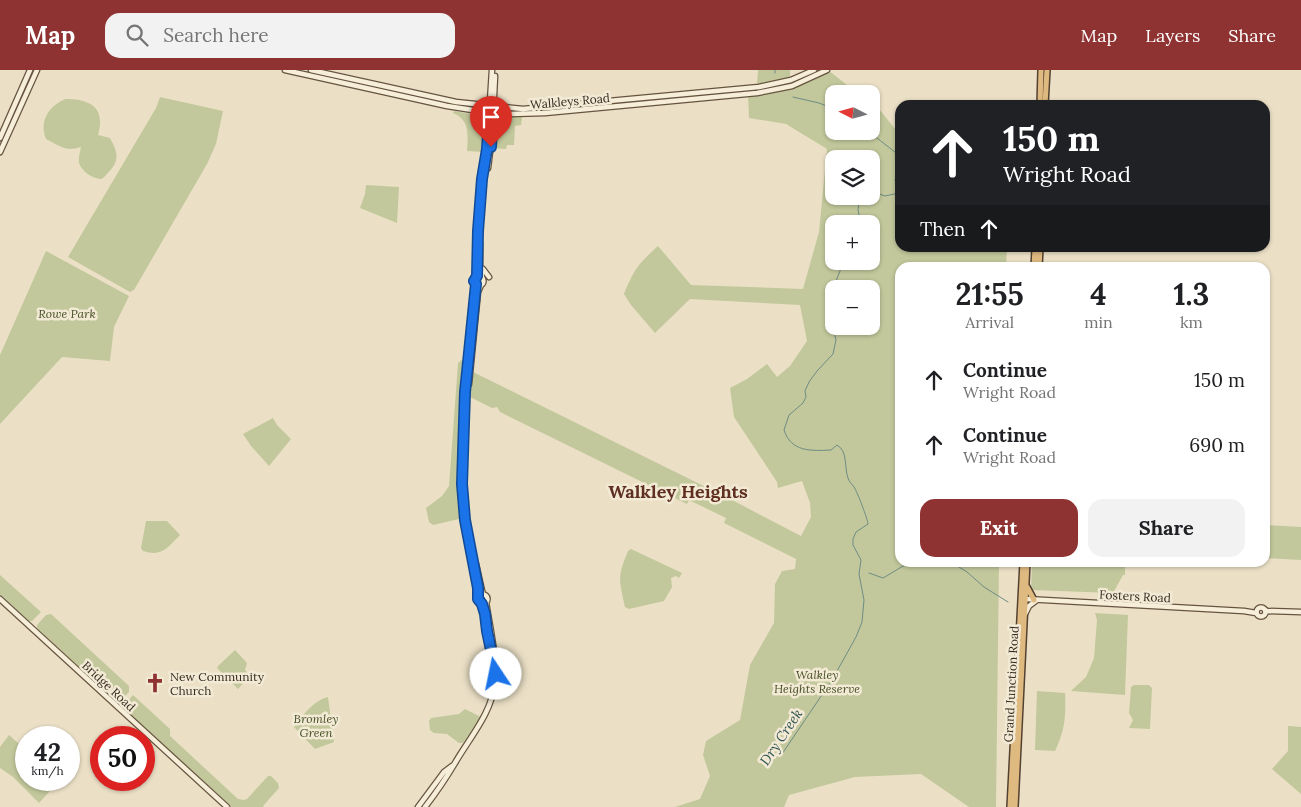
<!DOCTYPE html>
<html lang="en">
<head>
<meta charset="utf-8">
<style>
	:root { --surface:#fff; --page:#f2f2f2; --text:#202124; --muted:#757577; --accent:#8f3232 }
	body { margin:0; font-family:Lora,serif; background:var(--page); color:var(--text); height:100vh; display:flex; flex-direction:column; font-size:19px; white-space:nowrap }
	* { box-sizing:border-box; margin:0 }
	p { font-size:16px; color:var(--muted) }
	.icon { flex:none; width:28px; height:28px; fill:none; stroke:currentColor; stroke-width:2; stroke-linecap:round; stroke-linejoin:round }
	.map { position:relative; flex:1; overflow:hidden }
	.side { position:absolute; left:895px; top:192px; width:375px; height:305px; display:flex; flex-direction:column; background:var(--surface); border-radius:15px; box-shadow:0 1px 4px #0004 }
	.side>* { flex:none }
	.hud { position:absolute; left:895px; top:30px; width:375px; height:152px; border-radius:15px; box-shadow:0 1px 4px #0004; background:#202124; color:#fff; overflow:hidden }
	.needle { width:32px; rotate:276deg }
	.buttons { position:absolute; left:825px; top:15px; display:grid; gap:10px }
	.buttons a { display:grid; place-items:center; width:55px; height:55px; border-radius:10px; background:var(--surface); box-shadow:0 1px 4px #0004; font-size:25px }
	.speed { position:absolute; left:15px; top:656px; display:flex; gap:10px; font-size:25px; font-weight:700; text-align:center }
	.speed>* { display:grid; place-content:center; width:65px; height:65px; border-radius:50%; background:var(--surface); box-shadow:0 1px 4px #0004; line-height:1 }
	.speed small { font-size:12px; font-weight:400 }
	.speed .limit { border:8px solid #d22; background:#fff; color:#111 }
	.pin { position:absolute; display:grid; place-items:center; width:42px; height:42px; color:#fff; margin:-51px -21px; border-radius:50% 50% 50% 0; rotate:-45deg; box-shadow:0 0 5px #0007 }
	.pin .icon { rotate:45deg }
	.me { position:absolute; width:55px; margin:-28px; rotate:349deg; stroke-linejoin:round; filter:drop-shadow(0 0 4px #0008) }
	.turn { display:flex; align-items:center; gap:18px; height:105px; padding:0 25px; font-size:22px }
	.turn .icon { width:65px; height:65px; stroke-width:2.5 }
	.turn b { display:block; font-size:35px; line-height:42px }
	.then { display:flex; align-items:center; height:48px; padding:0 25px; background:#0003; gap:10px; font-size:19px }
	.eta { display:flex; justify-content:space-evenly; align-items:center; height:85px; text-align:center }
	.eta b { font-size:30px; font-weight:700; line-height:35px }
	.primary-button { display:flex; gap:10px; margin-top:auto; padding:10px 25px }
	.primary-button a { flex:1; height:58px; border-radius:15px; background:var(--accent); color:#fff; font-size:20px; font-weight:700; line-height:58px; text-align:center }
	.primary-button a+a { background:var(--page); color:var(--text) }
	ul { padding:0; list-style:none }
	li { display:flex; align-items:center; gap:15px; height:65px; padding:0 25px }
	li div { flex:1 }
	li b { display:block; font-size:19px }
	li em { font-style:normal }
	header { display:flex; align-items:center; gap:30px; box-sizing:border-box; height:70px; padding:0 25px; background:var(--accent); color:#fff }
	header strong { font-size:24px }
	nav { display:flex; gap:28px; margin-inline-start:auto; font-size:18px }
	.search { width:350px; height:45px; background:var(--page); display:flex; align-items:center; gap:12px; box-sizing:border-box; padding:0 18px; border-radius:15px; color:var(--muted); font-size:19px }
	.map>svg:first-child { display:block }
</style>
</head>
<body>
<header>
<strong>Map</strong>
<div class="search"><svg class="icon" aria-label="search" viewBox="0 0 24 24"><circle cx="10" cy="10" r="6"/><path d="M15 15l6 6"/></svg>Search here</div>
<nav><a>Map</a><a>Layers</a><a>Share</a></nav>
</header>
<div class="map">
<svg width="1301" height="737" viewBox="0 0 1301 737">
	<rect width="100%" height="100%" fill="#ebe0c6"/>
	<path fill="#c2c89b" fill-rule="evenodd" d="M758,0H790V8L757,14Z
		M828,0L847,15L863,18L867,24H834V61H871V29L900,65V178H1007L1006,197L900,198V492L999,493L996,737H969L921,704L855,707L789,725L784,737H675L700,729L710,706L703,685L706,671L740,650L750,595L774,553L775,514L782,501L795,499L796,489L724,453L726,448L689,430L687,434L500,342L497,337L492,338L470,327L473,302L732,430L801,466L811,447L810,433L802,411L778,418L777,412L734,347L730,318L747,309L767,294L777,307L790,296L807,271L800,235L690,229L655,263L631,235L624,224C634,199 639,193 658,176L691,215L803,219L819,162L827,79L786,54L749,48L748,24L789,17ZM834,89H871V126H834ZM834,154H871V191H834ZM834,219H871V256H834Z
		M160,27L223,41L216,74L207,94L134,220L130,222L68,187L156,38Z
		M65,29C90,29 106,37 98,65L110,68C121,88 118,93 102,109C93,109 82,102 79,93C78,89 80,82 81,77C65,82 60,76 46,69C39,51 48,37 65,29Z
		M454,41L477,45L486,53L484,82L467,81C468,65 470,50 453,43Z
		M504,47H522L521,55L515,56L514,75H507L506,79L493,78L494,59L497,51Z
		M366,115L399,117L397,153L360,138L365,124Z
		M46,181L129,226L114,257L110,291L62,287L0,354V285Z
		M461,290L465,292L466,294L459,397L461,446L459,449L433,455L429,452L426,438L442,426L449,416L458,293Z
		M273,348L277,355L291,369L269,396L251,376L243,364Z
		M146,451H167L180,465C167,478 162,487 143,481L141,478Z
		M1265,455L1301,457V490L1265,488C1265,477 1267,466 1265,455Z
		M631,479L682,503L679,508L676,506L671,508L672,517L664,531L629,539L625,537C619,509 617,508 628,481Z
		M1032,493H1125V505H1123L1113,523L1031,520Z
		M0,505L41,542L32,551H28L0,525Z
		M1095,543L1128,545L1125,625L1071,621L1086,607L1094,588L1097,550Z
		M51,544L129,616V622L121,630H115L37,558V555L46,545Z
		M235,580L247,593L245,600L250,606L238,619L217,598L218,596Z
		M1134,615H1149L1152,618L1150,659L1129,658L1133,650L1129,643L1131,617Z
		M1037,621L1065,623C1066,646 1065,660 1055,681L1035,680Z
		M133,625L170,659V666L238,729L244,730L247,729L268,706H271L278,713L279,718L263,736L264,737H232L125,640L124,635Z
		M328,627L334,672L315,679L294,657C302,646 314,630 328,627Z
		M465,639L481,647L463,673H459L447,664L434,663L430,660L429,651L431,648L459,644Z
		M1288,656L1301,657V724L1272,699L1288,681Z
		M9,665L26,680V710H60L39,733L13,707L0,698V677Z"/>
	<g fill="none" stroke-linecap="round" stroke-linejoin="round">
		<path stroke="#6e8c85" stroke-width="1" d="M775,3V0
			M793,27L819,33L834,39
			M868,61L900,86
			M871,121L885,126L899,123L895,110L898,103L897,97L900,94
			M860,126L858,140L861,154
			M951,492L967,502L984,517L1008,532
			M869,503L883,508L910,492
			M782,684L832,610L856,567L862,552L864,530L859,504L861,490L853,475V469L856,462L868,454C868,450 857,421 854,417C852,414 849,412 848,408C844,397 848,381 837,375L831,380C811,381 791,382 784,360L789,345L803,333L806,327L805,321L809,312L817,301L833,284L836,270L830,246L832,237V221L844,191"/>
		<defs>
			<path id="secondary" d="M285,0L447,36L479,41L510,44L545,43L757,23L792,16L827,0
				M311,0L456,32L523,39L759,17L791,10L814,0
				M0,68L30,0
				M0,82L37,0
				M488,98L492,66L495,6
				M480,173V195L482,207
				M483,199L489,207
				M477,206L478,161L487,79L492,0
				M474.5 211a4.5 4.5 0 1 1 9 0a4.5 4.5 0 1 1-9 0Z
				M476,214L465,322L461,409L465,450L479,527
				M469,314L478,222L481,215
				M476,494L483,525
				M478.5 529a4.5 4.5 0 1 1 9 0a4.5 4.5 0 1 1-9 0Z
				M0,529L227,737
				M1026,529L1244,541L1256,543
				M482,534L485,544
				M1256.5 542a4.5 4.5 0 1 1 9 0a4.5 4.5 0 1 1-9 0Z
				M1264,539L1267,541L1301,542
				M1025,544L1029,536L1037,530
				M486,552L490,573
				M418,737L444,702L452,696
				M425,737C436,723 446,708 455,693C470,667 492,643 495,612C497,586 490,558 486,532"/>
			<path id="trunk" d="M1040,35L1041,0
				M1045,35L1047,0
				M1034,198L1035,178
				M1039,198L1040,178
				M1027,517L1034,530
				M1010,737L1023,492
				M1015,737L1027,492"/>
		</defs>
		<use href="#secondary" stroke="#665440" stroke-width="7"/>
		<use href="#trunk" stroke="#534131" stroke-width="8"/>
		<use href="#secondary" stroke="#f6eed9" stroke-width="4.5"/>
		<use href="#trunk" stroke="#dfba80" stroke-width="5"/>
	</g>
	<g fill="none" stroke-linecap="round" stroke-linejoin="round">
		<defs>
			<path id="route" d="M491,77L493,37L490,36L487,79L482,109L478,161L477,206L474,211L476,214L465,322L462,414L465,450L478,518V529L482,534L485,544L487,561L496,604"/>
		</defs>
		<use href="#route" stroke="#114b97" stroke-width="12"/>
		<use href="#route" stroke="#1a73e8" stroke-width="9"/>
	</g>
	<defs>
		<symbol id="church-bare" viewBox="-9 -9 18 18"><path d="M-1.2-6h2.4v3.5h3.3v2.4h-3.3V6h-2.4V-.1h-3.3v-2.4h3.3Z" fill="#8f3232" stroke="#f3ead5" stroke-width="2.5" paint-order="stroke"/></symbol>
	</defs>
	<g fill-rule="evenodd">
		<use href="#church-bare" x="141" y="599" width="28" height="28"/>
	</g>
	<g text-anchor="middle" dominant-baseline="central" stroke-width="5" stroke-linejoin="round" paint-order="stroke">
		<g font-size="12" fill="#362b20" stroke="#f3ead5">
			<text transform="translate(570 31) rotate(-5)">Walkleys Road</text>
			<text transform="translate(1135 526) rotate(3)">Fosters Road</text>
			<text transform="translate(1011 614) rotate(-87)">Grand Junction Road</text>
			<text transform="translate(109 616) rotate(43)">Bridge Road</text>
		</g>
		<g font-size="12" font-style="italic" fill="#465128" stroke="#f3ead5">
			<text x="67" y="243">Rowe Park</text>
			<text x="817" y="604">Walkley<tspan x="817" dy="14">Heights Reserve</tspan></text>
			<text x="316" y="648">Bromley<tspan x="316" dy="14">Green</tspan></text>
		</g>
		<g font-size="12" fill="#362b20" stroke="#f3ead5" text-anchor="start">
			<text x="170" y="606">New Community<tspan x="170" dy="14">Church</tspan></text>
		</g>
		<g font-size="14" font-style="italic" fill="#305453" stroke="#f3ead5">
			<text transform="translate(781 667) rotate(-56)">Dry Creek</text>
		</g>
		<g font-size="18" font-weight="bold" fill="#5f3022" stroke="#f3ead5">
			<text x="678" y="421">Walkley Heights</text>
		</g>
	</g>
</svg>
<div class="buttons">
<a><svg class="needle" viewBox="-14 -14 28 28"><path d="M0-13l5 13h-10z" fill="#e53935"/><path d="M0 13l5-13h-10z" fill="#757577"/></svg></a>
<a><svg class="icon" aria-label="layers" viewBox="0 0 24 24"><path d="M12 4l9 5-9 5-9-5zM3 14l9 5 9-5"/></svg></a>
<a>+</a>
<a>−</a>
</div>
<div class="speed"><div>42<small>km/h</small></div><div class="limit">50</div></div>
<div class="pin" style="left:491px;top:77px;background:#d93025"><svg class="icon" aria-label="arrive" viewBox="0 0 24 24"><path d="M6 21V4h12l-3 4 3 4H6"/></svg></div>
<svg class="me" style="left:496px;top:604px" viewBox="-20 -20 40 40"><circle r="19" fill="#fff"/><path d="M0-13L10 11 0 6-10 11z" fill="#1a73e8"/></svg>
<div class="hud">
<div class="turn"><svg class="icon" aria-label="ahead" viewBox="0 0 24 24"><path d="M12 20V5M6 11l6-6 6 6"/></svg><div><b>150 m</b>Wright Road</div></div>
<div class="then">Then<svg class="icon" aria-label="ahead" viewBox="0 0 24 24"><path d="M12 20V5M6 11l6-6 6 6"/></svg></div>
</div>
<section class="side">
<div class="eta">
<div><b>21:55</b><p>Arrival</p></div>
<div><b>4</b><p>min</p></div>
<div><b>1.3</b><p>km</p></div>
</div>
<ul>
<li><svg class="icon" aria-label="ahead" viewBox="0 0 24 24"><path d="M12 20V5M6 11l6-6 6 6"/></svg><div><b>Continue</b><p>Wright Road</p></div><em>150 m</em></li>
<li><svg class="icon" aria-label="ahead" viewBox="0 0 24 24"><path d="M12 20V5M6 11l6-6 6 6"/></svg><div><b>Continue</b><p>Wright Road</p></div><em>690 m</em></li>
</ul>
<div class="primary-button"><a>Exit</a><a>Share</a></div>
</section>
</div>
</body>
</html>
